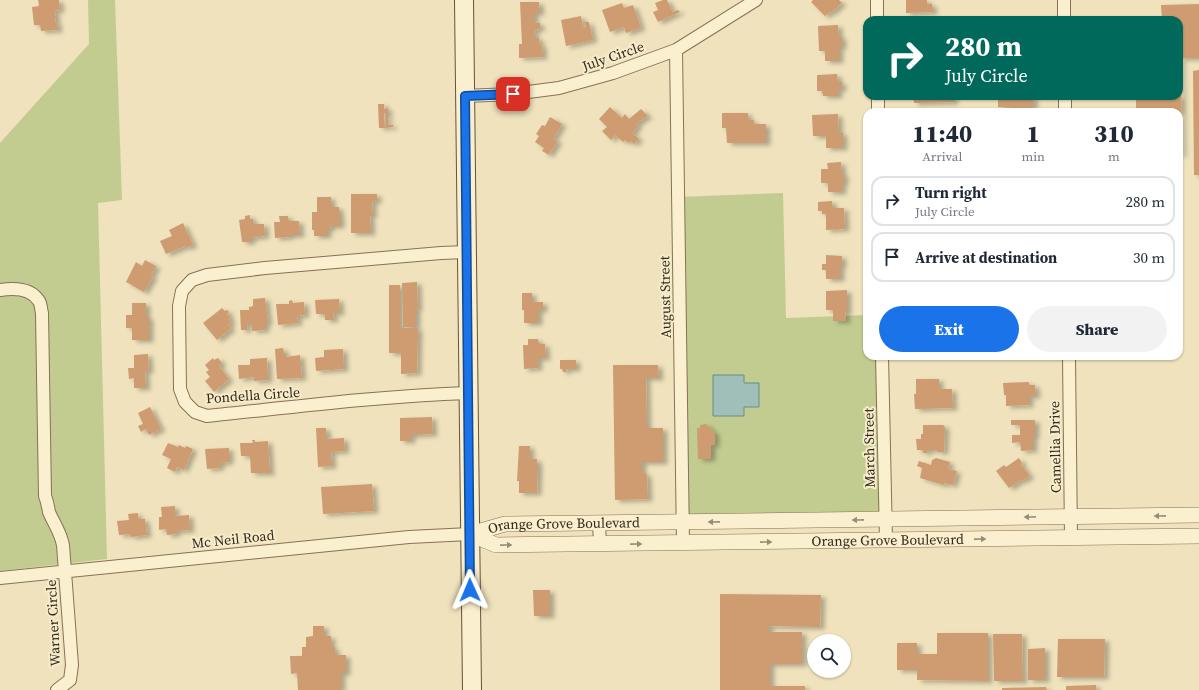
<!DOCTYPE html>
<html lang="en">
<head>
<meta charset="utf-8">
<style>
	:root { --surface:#fff; --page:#f2f2f3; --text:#1f2937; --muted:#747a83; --line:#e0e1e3; --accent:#1a73e8 }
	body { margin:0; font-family:"Source Serif 4",serif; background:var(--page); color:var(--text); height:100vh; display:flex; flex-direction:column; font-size:15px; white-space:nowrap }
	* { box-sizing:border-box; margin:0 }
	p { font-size:13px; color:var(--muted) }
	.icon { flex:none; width:22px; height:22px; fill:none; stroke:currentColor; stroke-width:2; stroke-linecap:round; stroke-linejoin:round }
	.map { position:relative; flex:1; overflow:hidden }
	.drawer { position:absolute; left:863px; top:108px; width:320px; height:252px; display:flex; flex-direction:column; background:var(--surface); border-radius:12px; box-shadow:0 1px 3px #0004 }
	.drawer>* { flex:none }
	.top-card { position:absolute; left:863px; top:16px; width:320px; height:84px; border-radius:12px; box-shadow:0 1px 3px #0004; background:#00695c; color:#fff; overflow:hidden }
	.fabs { position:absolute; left:807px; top:634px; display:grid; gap:8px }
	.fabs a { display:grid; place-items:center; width:44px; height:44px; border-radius:50%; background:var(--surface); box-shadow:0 1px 3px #0004; font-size:20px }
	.pin { position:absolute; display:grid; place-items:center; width:34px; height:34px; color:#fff; margin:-17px; border-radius:8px; box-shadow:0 2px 6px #0006 }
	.me { position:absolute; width:44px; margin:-22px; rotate:359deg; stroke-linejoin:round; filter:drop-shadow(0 0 3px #0008) }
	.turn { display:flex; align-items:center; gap:14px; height:84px; padding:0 16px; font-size:18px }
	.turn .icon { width:52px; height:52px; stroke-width:2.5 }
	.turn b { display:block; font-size:28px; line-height:34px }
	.eta { display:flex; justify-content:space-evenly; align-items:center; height:68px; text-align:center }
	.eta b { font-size:24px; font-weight:800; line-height:28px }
	.cta { display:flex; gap:8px; margin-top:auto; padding:8px 16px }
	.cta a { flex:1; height:46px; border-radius:24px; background:var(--accent); color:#fff; font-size:16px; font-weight:800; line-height:46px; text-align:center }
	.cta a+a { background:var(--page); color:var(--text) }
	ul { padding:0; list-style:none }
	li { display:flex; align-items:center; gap:12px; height:50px; margin:0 8px 6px; padding:0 8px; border:2px solid var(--line); border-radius:12px }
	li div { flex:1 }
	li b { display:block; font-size:15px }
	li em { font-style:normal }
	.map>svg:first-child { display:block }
</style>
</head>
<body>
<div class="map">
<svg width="1199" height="690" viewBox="0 0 1199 690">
	<defs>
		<filter id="shadow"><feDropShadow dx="4.5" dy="2.5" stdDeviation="2" flood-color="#0004"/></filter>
	</defs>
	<rect width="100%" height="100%" fill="#efe2bc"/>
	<path fill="#c2cc90" d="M88,0H115L122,200L98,203L107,559L0,571V143L89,44Z
		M783,193L786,318L867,315V356H886L890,513L686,516L677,197Z"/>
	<path fill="#a0bfb8" stroke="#688d86" d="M713,375H744V383H759V407H744V416H713Z"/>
	<path fill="#ce9c70" filter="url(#shadow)" d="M38,0H59L60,10L54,11L56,17L55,22H57L58,30L41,31L40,25H34L32,7L39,6Z
		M663,0H667L673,12L678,10L680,12L658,22L653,12L658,10L655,3Z
		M813,0H839L842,3L831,13L830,12L825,16L811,2Z
		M906,0H927V4H932L933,12L906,13Z
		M520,2H539L540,13H534V23H540V29L534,30L535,38H539L540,45L542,44L543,57L519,58V44H522Z
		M622,3L624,8L633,5L641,28L626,33L624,27L610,32L602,10Z
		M1199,4V58H1181L1182,155H1179V112H1136V96H1179V20H1162L1161,5Z
		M581,16L583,28L586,27L584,22H589L593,40L566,46L561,20Z
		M838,25L839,37H842V47H839V61H825V51H819L818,26Z
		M1199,70V175H1194L1193,71Z
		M837,74L838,82H842V89H838V96H823L822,91H817V75Z
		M913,96H954V102L914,103Z
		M1033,96L1034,107H1027V112H1015V108L998,107V97Z
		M378,104H384V109L388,108V125H393V127L386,128V113H384L385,128H379Z
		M610,107L622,118L625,114L629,119L641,109L648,116L640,121L636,125L638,126L632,133L639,139L634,144L631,141L629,143L625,140L623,142L615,135L611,140L602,131L607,127L599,119Z
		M722,113H748V120H754V124H766V143H727L726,128H722Z
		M838,114L839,133H843V148H826V136H813L812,115Z
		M550,117L562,124L553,139L558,141L549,155L542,151L544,148L535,142L539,136L536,134L542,125L545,126Z
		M841,162L842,174H844V183H842V192H828V183H821V169H828L827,163Z
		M351,194H377V201L372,202L373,215H370L371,233H351Z
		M317,197H331V207H339V214H340V226H331L330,229H327V236H314V230H312V212H317Z
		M832,201L833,208H844L845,229L826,230V214H822V211H818V202Z
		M250,215V219H253L254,224H264L265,236L251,238V242H242L239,220L245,219V216Z
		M279,216H288L289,221H299L300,235H290V237L275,238L274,222H280Z
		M183,223L193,245L186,248V246L166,254L160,241L172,236L169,230Z
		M826,255L842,256V266H840V279H826V270H822V264H826Z
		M145,260L156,266L151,276L153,277L144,292L126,282L136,262L142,266Z
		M417,282L418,308L416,309V327H403L402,283Z
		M389,285H400V328H418L417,373L401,374V353H389Z
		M847,290V312H845L846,321H833V310H826V291Z
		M522,293H532V302H543V310H538V323H524V310H522Z
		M265,298L268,323H265V330L252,331V324H247V330H241L240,310H249V307L253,306V299Z
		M339,299L340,313H333L334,320H325V314H316L315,300Z
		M292,300L293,303L304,302L305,315L297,316L298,323L278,325L276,304H289V301Z
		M132,303H146V317H149V340H132V328H126V315H132Z
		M222,308L225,311L227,310L229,312L227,314L231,318L229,319L231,323L228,325L231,329L217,340L203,323Z
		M528,339H538L539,344H545L546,358H538V368L524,369L523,345H528Z
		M283,348L284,353L286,354V357L300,355L302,378L277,379L275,349Z
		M343,349L344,369L316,371L315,358L324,357V350Z
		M148,354L149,371H145L146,388H134V378L129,379L128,368H134V355Z
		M213,358L214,360L218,358L222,363L219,366L229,379L214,392L205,381L210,377L206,372L209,370L205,365Z
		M267,358L268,380L254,381V377L239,379L238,365H250V359Z
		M560,360H576V369H566V372H563L562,369H560Z
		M613,365H658L659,378H646L647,428H663V462H642V473H646L647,476L648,499L615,500Z
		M916,379H939V389H952L953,408L915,409L914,394H916Z
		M1029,382V385H1035L1036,396H1029V405L1006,406V395H1004L1003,383Z
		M150,407L161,429L149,435L146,429L141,432L138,426L143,424L138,413Z
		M432,417L433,434L411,435V441H400V418Z
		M1011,420H1035V436H1033V450L1021,451L1020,442L1012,443V435H1020V425H1011Z
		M706,424L715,433V445H711V459H698L697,428H700V425Z
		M923,425H943L945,427L944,452H938V450H927V453H923V450H917L916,439H921V434H923Z
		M316,428H326L327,439L344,438L345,451L331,452L332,466L318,467Z
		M252,440H255V442L268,441L270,473H251L250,456H241L240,443H253Z
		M168,443L178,447L179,445L185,448L186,446L193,449L184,470L177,467L175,472L167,468L171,459L162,455Z
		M519,446H530V459H537V464H538L537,493H519V481H517Z
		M229,448V462L220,463V468L207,469L205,449Z
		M936,458L950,462L948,469L957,471L953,485L945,483L944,485L920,478L922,468L917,466L919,461L931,465L932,460Z
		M1019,458L1022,463L1021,464L1030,476L1022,481L1021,480L1009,488L996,471L1004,465L1006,467Z
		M372,484L374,511L323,514L321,487Z
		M175,506V516L189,515L190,530L176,531V534L167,535L166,529L159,530V517H162L161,507Z
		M138,513V519H145L147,535L131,537L130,534L119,535L117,521L129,520L128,514Z
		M533,590H550V616H534Z
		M720,594L821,595L820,627L769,626V632H802V664H770V686H805V690H720Z
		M313,626H324V636H331V647H335V655H346V673H341V690H298L297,673L291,674L290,656H302V647H306V637L313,636Z
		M937,633H988V681L917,680V670H897V643H917V654H937Z
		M993,634H1022L1023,681H994Z
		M1058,639H1105L1104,677H1057Z
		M1045,648V680H1028V649Z
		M1096,685V690H1066V686Z
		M1046,687L1047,690H1002V688Z"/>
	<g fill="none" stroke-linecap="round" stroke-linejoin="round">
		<defs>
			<path id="minor" d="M877,0V20
				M1064,0V20
				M676,50L683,543
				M465,96L513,94L559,88L613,73L676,50L756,0
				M878,96V112
				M1065,96V112
				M467,252L441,253L265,268L207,275L192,280L182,291L179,306L180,389L185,402L195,412L207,416C294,407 381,396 468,393
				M0,290C13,288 31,288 39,301C41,304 41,310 42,313L45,496C47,501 48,506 49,512C54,524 60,531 63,545L72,665L70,680L57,690
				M882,356L886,540
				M1069,356L1071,538
				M599,523L600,544
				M0,578L409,537L470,534"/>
			<g id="tertiary">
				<path id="s1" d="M470,534L496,545L1199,536"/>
				<path id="s2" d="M470,534L505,524L1199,515"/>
			</g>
			<path id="secondary" d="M464,0L472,690"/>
		</defs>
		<use href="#minor" stroke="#867255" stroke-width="14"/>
		<use href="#tertiary" stroke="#867255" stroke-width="16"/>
		<use href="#secondary" stroke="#685339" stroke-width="20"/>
		<use href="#minor" stroke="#faefcf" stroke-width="12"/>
		<use href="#tertiary" stroke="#faefcf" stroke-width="15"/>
		<use href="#secondary" stroke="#faefcf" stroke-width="18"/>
	</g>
	<defs><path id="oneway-solid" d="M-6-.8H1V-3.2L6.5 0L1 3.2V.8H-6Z"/></defs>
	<g fill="#988c74">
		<use href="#oneway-solid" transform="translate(1160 516) rotate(179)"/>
		<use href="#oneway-solid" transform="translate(1030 517) rotate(179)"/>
		<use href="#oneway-solid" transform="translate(858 520) rotate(179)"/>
		<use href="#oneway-solid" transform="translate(714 522) rotate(179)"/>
		<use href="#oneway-solid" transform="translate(980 539) rotate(-1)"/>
		<use href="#oneway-solid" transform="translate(766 542) rotate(-1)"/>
		<use href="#oneway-solid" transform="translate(636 544) rotate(-1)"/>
		<use href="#oneway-solid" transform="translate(506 545) rotate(-1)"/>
	</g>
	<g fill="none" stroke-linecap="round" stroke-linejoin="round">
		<defs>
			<path id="route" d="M470,590L465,96L513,94"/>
		</defs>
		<use href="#route" stroke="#114b97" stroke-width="10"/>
		<use href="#route" stroke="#1a73e8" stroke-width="7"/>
	</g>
	<g text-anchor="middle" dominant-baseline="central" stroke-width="4" stroke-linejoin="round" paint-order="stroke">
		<g font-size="14" fill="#35291a" stroke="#f6eccb">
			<text transform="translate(613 56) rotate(-19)">July Circle</text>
			<text transform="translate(665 297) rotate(-91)">August Street</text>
			<text transform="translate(253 395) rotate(-4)">Pondella Circle</text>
			<text transform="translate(1055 447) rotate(-91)">Camellia Drive</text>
			<text transform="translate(869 448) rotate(-91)">March Street</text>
			<text stroke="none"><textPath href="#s2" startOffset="95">Orange Grove Boulevard</textPath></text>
			<text transform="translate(233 539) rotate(-6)">Mc Neil Road</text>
			<text stroke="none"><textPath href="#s1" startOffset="420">Orange Grove Boulevard</textPath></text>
			<text transform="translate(53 623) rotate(-93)">Warner Circle</text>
		</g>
	</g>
</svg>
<div class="fabs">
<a><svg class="icon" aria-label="search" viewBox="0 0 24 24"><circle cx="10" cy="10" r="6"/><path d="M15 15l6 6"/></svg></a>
</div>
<div class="pin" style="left:513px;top:94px;background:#d93025"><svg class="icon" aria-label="arrive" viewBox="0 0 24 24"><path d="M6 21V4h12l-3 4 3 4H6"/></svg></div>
<svg class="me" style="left:470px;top:590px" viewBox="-20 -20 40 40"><path d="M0-17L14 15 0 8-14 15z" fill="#1a73e8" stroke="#fff" stroke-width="4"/></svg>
<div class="top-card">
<div class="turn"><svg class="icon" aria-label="right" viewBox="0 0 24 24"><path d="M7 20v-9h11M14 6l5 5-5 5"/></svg><div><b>280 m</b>July Circle</div></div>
</div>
<section class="drawer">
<div class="eta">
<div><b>11:40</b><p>Arrival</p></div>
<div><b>1</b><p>min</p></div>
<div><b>310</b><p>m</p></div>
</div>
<ul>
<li><svg class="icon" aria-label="right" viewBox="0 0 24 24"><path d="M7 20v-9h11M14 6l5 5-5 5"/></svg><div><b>Turn right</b><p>July Circle</p></div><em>280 m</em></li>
<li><svg class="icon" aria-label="arrive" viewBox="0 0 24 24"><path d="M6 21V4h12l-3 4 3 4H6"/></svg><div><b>Arrive at destination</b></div><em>30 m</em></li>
</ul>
<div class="cta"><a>Exit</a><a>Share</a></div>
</section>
</div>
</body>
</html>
